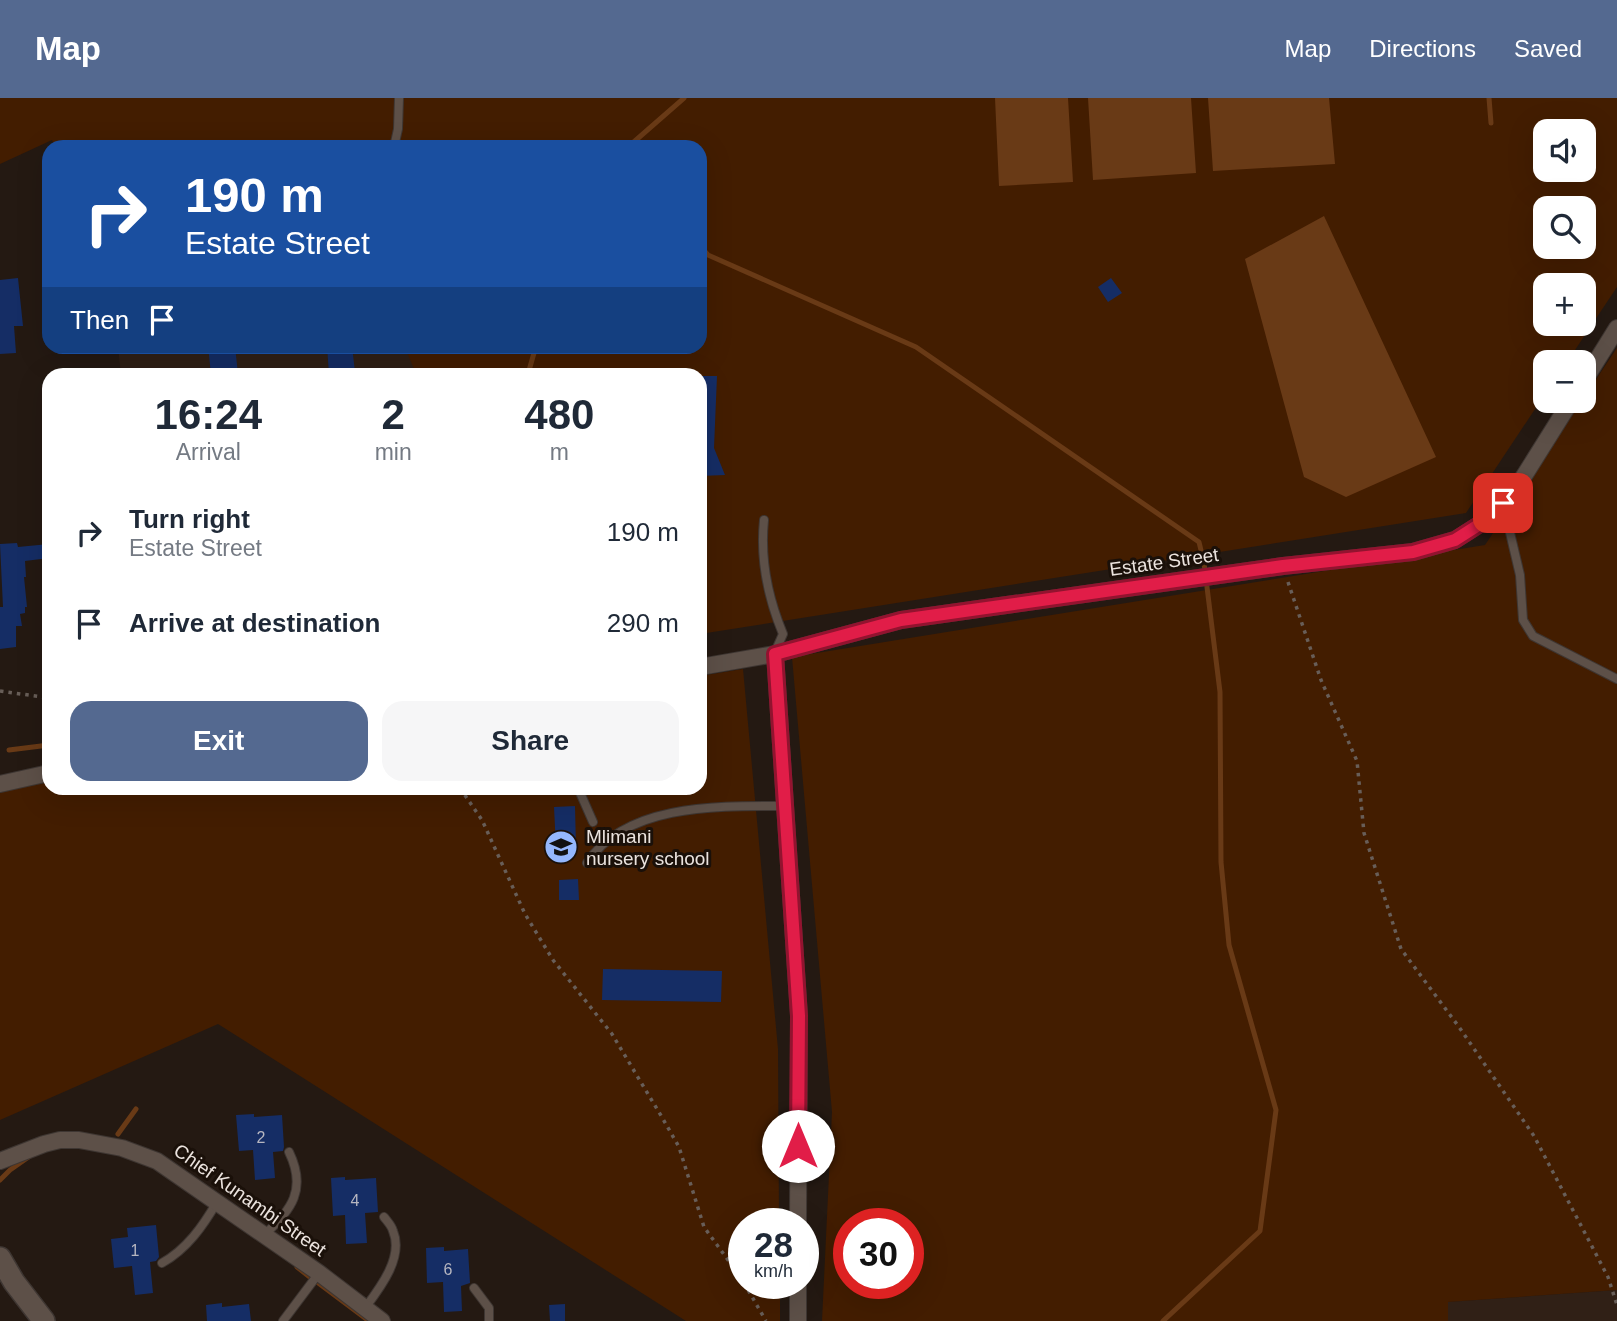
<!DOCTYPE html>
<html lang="en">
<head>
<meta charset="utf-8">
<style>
	:root { --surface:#fff; --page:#f6f6f7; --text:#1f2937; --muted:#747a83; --accent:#546990 }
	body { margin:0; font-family:Helvetica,sans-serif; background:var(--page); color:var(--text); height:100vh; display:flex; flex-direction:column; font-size:26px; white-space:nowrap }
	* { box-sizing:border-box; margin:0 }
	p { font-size:23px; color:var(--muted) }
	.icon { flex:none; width:38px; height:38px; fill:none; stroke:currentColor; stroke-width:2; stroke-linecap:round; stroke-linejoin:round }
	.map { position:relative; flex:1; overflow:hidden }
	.details { position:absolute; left:42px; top:270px; width:665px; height:427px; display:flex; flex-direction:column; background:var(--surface); border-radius:21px; box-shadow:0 7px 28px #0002 }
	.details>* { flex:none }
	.guide { position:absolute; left:42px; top:42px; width:665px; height:214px; border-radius:21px; box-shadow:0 7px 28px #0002; background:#1a4fa0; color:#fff; overflow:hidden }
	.tools { position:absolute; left:1533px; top:21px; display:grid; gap:14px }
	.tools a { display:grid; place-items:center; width:63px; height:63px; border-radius:14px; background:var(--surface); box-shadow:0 7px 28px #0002; font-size:35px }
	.speed { position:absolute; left:728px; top:1110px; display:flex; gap:14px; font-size:35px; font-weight:700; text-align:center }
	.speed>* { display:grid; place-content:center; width:91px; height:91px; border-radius:50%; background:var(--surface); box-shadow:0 7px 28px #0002; line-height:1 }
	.speed small { font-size:18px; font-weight:400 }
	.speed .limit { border:10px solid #d22; background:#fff; color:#111 }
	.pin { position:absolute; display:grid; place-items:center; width:60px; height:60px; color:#fff; margin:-30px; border-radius:14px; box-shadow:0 4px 10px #0006 }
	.me { position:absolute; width:77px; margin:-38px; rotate:0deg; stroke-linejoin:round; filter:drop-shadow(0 0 5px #0008) }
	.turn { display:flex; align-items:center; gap:24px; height:147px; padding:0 28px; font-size:32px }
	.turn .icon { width:91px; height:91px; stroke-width:2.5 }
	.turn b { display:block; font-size:49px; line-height:60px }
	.then { display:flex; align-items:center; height:66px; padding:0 28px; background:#0003; gap:14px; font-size:26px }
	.eta { display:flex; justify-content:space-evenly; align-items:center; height:119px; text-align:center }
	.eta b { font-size:42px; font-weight:700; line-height:49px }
	.button { display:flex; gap:14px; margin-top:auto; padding:14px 28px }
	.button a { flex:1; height:80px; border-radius:21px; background:var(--accent); color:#fff; font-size:28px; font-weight:700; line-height:80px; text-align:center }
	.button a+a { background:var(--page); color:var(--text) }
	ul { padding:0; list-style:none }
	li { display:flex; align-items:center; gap:21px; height:91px; padding:0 28px }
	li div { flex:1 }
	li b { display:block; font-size:26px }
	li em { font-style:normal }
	header { display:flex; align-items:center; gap:42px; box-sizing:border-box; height:98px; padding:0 35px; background:var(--accent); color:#fff }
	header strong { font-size:33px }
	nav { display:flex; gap:38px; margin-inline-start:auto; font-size:24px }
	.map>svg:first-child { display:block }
</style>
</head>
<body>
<header>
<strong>Map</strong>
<nav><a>Map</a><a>Directions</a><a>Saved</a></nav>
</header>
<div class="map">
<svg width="1617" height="1223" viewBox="0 0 1617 1223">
	<rect width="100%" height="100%" fill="#241912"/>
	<path fill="#302016" d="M118,249H431L416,276H121Z
		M1617,1192V1223H1448L1447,1204Z"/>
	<path fill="#431d00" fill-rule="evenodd" d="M0,0H1617V189L1567,264H1545V296L1466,415L700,536V276H416L405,249L700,248V49H55L52,42L0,66ZM1545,33H1584V72H1545ZM1545,110H1584V149H1545ZM1545,187H1584V226H1545Z
		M1617,250V1192L1448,1204V1223H822L832,1014L792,559L1485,447ZM849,1125H908V1185H849Z
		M743,571L778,951L779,1125H744V1185H780V1223H686L218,926L0,1022V692L49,684V690H700V578Z"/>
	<path fill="#693a16" d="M995,0H1068L1073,84L999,88Z
		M1088,0H1191L1196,75L1093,82Z
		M1208,0H1329L1335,66L1213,73Z
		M1324,118L1436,359L1346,399L1304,379L1245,161Z"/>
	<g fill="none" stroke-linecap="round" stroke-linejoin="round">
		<path stroke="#693a16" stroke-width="5" d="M1489,0L1491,25
			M628,49L684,0
			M700,148L708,157L916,249L1199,444L1204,465L1220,594L1221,764L1229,847L1276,1012L1260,1133L1163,1223
			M528,276L536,248
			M9,652L49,647
			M118,1036L136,1011
			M0,1082L10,1072L30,1058
			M297,1169L311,1180
			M317,1184L369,1223"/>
	</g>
	<path fill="#152d65" d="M18,180L23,228H14L16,255L0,256V182Z
		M1111,180L1122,195L1108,204L1098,189Z
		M208,248H235L238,276H211Z
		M327,248H352L355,274L329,276Z
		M700,278H717L714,350L725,377L700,378Z
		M17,445L18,449L49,446V460L25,463L26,479H24L27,509H25V515L20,516L22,528H16V549L0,551V509H3L0,446Z
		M575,708L576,749L556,750L554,709Z
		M578,781L579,802H559V782Z
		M603,871L722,873L721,904L602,902Z
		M254,1016V1019L282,1017L284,1049L283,1053L273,1054L275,1080L255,1082L253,1052L239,1053L236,1017Z
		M345,1079V1082L376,1080L378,1114L365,1115L367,1145L346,1146L345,1117L333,1118L331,1080Z
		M156,1127L159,1159L156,1163L150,1164L153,1195L135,1197L132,1168L114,1170L111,1141L128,1139L127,1130Z
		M444,1149V1153L468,1151L470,1185L461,1188L462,1213L444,1214L443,1184L427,1185L426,1150Z
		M222,1205V1209L249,1206L251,1223H207L206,1207Z
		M565,1206V1223H550L549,1207Z"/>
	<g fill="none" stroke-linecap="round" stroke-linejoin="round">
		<defs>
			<path id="lane" d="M394,49L398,31L399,0
				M1503,405L1520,477L1523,522L1533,538L1617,581
				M764,422C760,461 768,500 783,536L775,554
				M578,690L593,724
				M587,765C626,705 721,708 785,708
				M264,1137C292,1112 307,1091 289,1054
				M162,1165C187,1151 203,1128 217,1104
				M474,1190L489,1210V1223
				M365,1210C380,1190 404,1159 393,1133C392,1128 387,1123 384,1119
				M283,1223L319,1175"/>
			<path id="street" d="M1584,283L1617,230
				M775,556L799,918L798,1125
				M700,569L775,556L901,522L1283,468L1413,454L1455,442L1491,419L1503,405L1519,386L1571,303
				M0,686L49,675
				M0,1063L44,1046L60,1042H79L122,1050L157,1063L319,1175L382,1223
				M798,1223V1185"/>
			<path id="secondary" d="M0,1160L14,1184L44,1223"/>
		</defs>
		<use href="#lane" stroke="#3e3632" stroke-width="10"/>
		<use href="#street" stroke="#3e3632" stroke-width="18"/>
		<use href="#secondary" stroke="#3e3632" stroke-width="24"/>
		<path stroke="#685e58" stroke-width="3.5" stroke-dasharray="3.5 5" stroke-linecap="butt" d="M1288,484L1321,582L1357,663L1364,735L1401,851L1459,929L1534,1038L1608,1179L1617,1207
			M0,593L49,600
			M460,690L482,722L525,816L553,862L612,936L663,1021L679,1049L704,1129L744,1184
			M744,1185L766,1223"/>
		<use href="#lane" stroke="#5d5048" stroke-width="8"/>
		<use href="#street" stroke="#5d5048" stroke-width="16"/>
		<use href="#secondary" stroke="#5d5048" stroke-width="21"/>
	</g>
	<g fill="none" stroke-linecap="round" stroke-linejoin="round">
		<defs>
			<path id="route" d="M798,1048L799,918L775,556L901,522L1283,468L1413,454L1455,442L1491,419L1503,405"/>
		</defs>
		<use href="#route" stroke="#92132f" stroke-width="18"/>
		<use href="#route" stroke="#e11d48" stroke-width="12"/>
	</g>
	<defs>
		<symbol id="school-disc" viewBox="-11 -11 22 22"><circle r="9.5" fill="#94b7fd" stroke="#1a1009"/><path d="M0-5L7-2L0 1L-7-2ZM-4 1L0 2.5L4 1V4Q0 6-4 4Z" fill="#111"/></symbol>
	</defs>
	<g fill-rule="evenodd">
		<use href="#school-disc" x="542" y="730" width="38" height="38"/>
	</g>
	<g text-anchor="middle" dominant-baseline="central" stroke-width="6" stroke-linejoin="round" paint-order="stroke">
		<g font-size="16" fill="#b6b6c0">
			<text x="261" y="1039">2</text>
			<text x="355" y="1102">4</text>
			<text x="135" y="1152">1</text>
			<text x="448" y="1171">6</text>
		</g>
		<g font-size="19" fill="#ebe3de" stroke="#1a1009">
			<text transform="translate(1164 464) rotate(-8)">Estate Street</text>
			<text transform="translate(250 1102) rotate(35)">Chief Kunambi Street</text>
		</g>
		<g font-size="19" fill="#ebe3de" stroke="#1a1009" text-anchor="start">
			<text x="586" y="738">Mlimani<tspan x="586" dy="22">nursery school</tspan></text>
		</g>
	</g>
</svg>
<div class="tools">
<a><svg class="icon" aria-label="sound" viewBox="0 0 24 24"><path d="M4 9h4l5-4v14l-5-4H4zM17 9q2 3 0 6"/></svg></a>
<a><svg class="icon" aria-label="search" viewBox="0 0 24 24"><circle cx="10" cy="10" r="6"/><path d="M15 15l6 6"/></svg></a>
<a>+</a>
<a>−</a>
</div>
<div class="speed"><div>28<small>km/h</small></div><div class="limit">30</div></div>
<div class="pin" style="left:1503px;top:405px;background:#d93025"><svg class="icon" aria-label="arrive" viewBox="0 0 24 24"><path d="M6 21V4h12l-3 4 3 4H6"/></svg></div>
<svg class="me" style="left:798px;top:1048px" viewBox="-20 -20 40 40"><circle r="19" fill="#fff"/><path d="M0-13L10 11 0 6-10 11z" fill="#e11d48"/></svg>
<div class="guide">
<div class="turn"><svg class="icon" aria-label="right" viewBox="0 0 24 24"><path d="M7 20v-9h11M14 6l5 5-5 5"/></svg><div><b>190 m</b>Estate Street</div></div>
<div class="then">Then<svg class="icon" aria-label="arrive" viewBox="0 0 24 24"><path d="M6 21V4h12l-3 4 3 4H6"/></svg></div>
</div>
<section class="details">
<div class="eta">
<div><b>16:24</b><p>Arrival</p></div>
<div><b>2</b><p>min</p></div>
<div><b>480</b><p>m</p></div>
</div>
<ul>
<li><svg class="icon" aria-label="right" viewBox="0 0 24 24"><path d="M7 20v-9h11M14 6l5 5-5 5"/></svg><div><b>Turn right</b><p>Estate Street</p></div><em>190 m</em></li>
<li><svg class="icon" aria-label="arrive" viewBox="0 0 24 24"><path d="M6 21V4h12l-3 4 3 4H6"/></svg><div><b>Arrive at destination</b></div><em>290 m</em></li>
</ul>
<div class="button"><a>Exit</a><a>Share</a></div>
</section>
</div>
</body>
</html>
